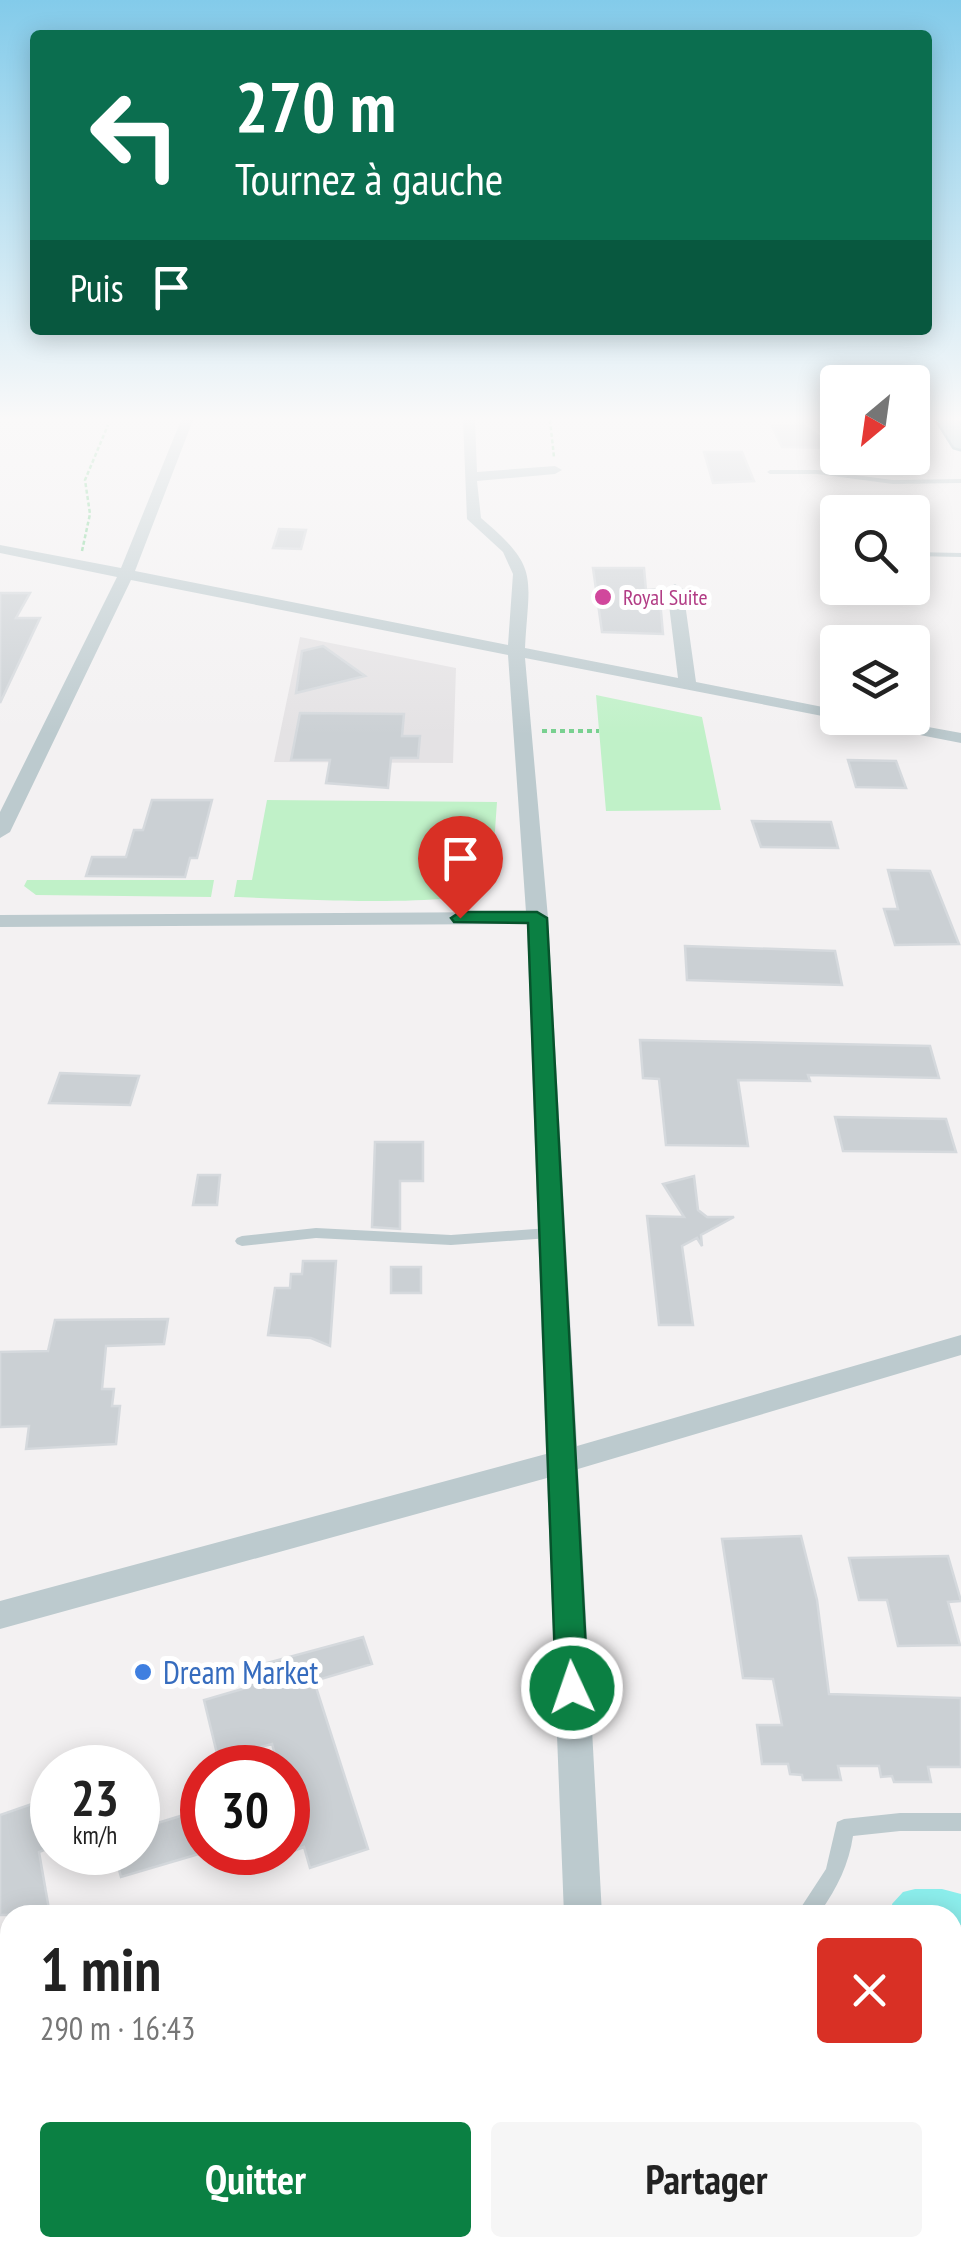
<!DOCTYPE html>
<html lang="fr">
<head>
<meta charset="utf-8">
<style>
	:root { --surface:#fff; --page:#f6f6f6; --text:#222; --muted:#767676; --accent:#0b8043 }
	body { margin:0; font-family:"PT Sans Narrow",sans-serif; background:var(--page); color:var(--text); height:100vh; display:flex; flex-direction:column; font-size:38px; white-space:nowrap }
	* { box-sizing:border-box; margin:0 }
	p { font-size:32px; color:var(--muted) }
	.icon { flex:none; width:55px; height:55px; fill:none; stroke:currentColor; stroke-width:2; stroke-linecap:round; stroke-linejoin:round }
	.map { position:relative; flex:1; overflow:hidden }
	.panel { position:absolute; left:0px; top:1905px; width:962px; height:352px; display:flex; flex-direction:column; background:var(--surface); border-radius:30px 30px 0 0; box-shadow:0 5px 25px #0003 }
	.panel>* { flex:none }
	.guide { position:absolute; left:30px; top:30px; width:902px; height:305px; border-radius:10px; box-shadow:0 5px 25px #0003; background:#0b6e4f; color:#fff; overflow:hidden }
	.needle { width:65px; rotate:209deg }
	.tools { position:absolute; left:820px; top:365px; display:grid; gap:20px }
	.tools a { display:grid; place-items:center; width:110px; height:110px; border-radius:10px; background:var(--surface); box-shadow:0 5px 25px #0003; font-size:50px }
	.speed { position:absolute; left:30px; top:1745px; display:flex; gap:20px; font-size:50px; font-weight:700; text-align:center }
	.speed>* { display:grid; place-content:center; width:130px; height:130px; border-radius:50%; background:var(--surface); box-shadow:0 5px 25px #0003; line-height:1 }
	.speed small { font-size:25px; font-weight:400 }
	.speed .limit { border:15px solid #d22; background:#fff; color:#111 }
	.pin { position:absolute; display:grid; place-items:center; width:85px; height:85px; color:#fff; margin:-102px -42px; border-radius:50% 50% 50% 0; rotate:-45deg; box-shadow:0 0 10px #0007 }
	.pin .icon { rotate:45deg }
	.me { position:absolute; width:110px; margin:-55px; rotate:357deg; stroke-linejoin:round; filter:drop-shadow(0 0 8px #0008) }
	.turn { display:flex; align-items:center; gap:35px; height:210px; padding:0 40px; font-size:45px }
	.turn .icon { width:130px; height:130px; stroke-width:2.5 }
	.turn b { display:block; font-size:70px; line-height:85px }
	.then { display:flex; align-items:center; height:95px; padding:0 40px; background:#0003; gap:20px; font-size:38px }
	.round { display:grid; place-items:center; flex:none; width:105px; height:105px; border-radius:10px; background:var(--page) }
	.headline { display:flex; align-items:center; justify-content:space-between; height:170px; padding:0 40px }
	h1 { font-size:60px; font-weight:700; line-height:75px }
	.button { display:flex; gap:20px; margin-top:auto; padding:20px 40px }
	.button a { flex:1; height:115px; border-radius:10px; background:var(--accent); color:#fff; font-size:40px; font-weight:700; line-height:115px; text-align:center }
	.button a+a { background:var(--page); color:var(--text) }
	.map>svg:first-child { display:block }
</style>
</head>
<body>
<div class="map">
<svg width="961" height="2256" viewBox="0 0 961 2256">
	<rect width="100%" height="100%" fill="#f3f1f2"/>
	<path fill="#e4e2e4" d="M300,637L456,668L453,763L274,762Z"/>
	<path fill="#c0f1c8" d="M596,695L702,717L721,810L606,811Z
		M267,800L497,802L491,887C467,910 277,898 234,897L237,880H252Z
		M27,880H214L211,897L36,895L24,886Z"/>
	<path fill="#8ceeec" d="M915,1889H942L961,1894V1925L953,1923L952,1915H894L892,1904L903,1892Z"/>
	<path fill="#cbd0d4" stroke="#d5d9dd" stroke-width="2.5" d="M802,424L836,448L782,447L772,426Z
		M704,452H742L754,481L713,483Z
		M279,529L306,530L301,549L273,548Z
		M593,568H644L646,590L659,589L663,634L602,632Z
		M0,593H30L16,618H40L0,703Z
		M323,646L365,676L296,693L302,651Z
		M300,713L404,714L402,736H420L418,758H391L388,788L326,783L330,760H291Z
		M848,760L896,761L906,788L856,787Z
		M152,800H212L197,858H190L185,877L86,876L92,857H126L134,830H143Z
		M752,821L831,822L838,848L761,847Z
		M888,870L930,871L959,944L895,945L884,909H898Z
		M685,946L835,951L842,985L687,980Z
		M640,1040L930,1046L939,1078L808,1075L810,1081L738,1080L748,1146L666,1145L659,1079L643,1078Z
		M60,1073L139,1076L130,1105L49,1103Z
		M835,1117L946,1119L956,1152L843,1151Z
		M375,1142H423V1181H400V1229L372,1227Z
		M198,1175H220L217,1205H193Z
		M694,1176L698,1210L707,1217H734L701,1235L702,1246L697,1238L682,1246L693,1325H659L647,1216L684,1217L663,1184Z
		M303,1261H336L330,1346L311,1338L268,1335L275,1288H290L291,1274H302Z
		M391,1267H421V1293H391Z
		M168,1319L164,1344L106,1346L102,1389H114L112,1406H120L116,1444L26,1449L29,1426L0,1427V1352L48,1351L55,1320Z
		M801,1536L817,1600L829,1694L961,1698V1767H928L931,1782H894L892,1776L881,1777L879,1766H838L841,1780H803L802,1775L790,1774L788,1764H762L757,1725H782L773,1679L743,1678L722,1539Z
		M948,1556L961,1601L948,1602L960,1645L898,1646L887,1600H859L849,1558Z
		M363,1637L372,1664L314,1681L368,1849L310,1868L304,1847L288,1853V1768H279L272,1744L218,1758L204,1700L249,1687L245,1669Z
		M52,1797V1847L39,1852L50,1915H0V1815Z
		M200,1810L202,1853L121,1877L114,1852H138V1829Z"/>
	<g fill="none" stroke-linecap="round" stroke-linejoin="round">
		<defs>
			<path id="trunk" d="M937,420H957L961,426V449L954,447Z"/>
		</defs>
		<use href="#trunk" stroke="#739cac" stroke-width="5"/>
		<path stroke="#77d08f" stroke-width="2.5" stroke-dasharray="4 2.5" stroke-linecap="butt" d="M550,420L554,457
			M82,551L90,514L85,480L108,425"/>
		<path stroke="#77d08f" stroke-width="4" stroke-dasharray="5 4" stroke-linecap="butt" d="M542,731H599"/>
		<path fill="#bccace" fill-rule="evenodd" d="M817,470L893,480L961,479V483L893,484L817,474H770L767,472L770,470Z
			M912,552L961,553V557L912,556Z
			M316,1228L451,1235L549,1228L556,1233L549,1238L451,1245L316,1238L242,1246L237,1244L235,1241L237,1238L242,1236Z
			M900,1813H961V1831H900L853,1836C849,1864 837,1888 821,1911L818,1915H796L826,1869L837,1822L844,1819Z"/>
		<path fill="#bccace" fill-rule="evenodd" d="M181,420H193L135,571L508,645L513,574L503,552L467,519L463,420H475L477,472L555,466L562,470L555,474L477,481L481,518C540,568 529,575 525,648L678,678L667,589L675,584L683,589L696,682L838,710V718H879L961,733V743L525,658L548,918L577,1446L961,1335V1355L578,1469L602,1915H564L547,1478L0,1629V1601L546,1454L527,924L0,927V915L526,912L508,655L131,580L10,832L0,838V812L117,577L0,553V545L121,568Z
			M574,2248H618V2256H574Z"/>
		<use href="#trunk" fill="#9cbcc8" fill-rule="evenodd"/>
	</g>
	<linearGradient id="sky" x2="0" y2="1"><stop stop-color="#83cbea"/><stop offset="0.57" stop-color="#faf9f9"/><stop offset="1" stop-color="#faf9f9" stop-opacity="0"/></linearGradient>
	<rect width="961" height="735" fill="url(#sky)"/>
	<path fill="#0b8043" stroke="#07532c" stroke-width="2.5" d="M460,912H537L547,918L588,1688L583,1698L572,1702L561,1698L556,1688L528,923L454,922L451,918Z"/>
	<circle fill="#d1479c" stroke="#fff" stroke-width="4" cx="603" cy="597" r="10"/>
	<circle fill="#3f7fe0" stroke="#fff" stroke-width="4" cx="143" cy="1672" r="10"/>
	<g text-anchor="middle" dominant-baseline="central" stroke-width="10" stroke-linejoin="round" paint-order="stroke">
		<g font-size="22" fill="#b23c85" stroke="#fff" text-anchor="start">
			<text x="623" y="597">Royal Suite</text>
		</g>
		<g font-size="32" fill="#366cbe" stroke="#fff" text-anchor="start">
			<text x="163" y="1672">Dream Market</text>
		</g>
	</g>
</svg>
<div class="tools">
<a><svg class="needle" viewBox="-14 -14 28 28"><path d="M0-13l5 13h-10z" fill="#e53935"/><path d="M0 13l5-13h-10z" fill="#767676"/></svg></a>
<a><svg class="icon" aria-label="search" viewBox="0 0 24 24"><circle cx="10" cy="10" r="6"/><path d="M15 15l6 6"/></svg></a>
<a><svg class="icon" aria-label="layers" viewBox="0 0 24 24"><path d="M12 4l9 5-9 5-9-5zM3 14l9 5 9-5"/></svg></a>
</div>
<div class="speed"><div>23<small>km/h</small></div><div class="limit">30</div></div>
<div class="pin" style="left:460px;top:918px;background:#d93025"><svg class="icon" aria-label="arrive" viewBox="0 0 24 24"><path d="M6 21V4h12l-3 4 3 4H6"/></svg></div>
<svg class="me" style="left:572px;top:1688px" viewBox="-20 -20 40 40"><circle r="17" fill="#0b8043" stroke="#fff" stroke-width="3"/><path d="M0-11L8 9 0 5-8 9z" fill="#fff"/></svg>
<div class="guide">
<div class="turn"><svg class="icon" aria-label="left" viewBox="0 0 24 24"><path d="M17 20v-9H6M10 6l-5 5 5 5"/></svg><div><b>270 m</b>Tournez à gauche</div></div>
<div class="then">Puis<svg class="icon" aria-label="arrive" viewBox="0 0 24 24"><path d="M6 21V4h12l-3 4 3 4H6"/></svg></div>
</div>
<section class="panel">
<div class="headline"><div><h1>1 min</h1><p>290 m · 16:43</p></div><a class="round" style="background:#d93025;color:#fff"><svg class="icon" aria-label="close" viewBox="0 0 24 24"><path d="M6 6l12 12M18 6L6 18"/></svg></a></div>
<div class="button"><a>Quitter</a><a>Partager</a></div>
</section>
</div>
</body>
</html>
